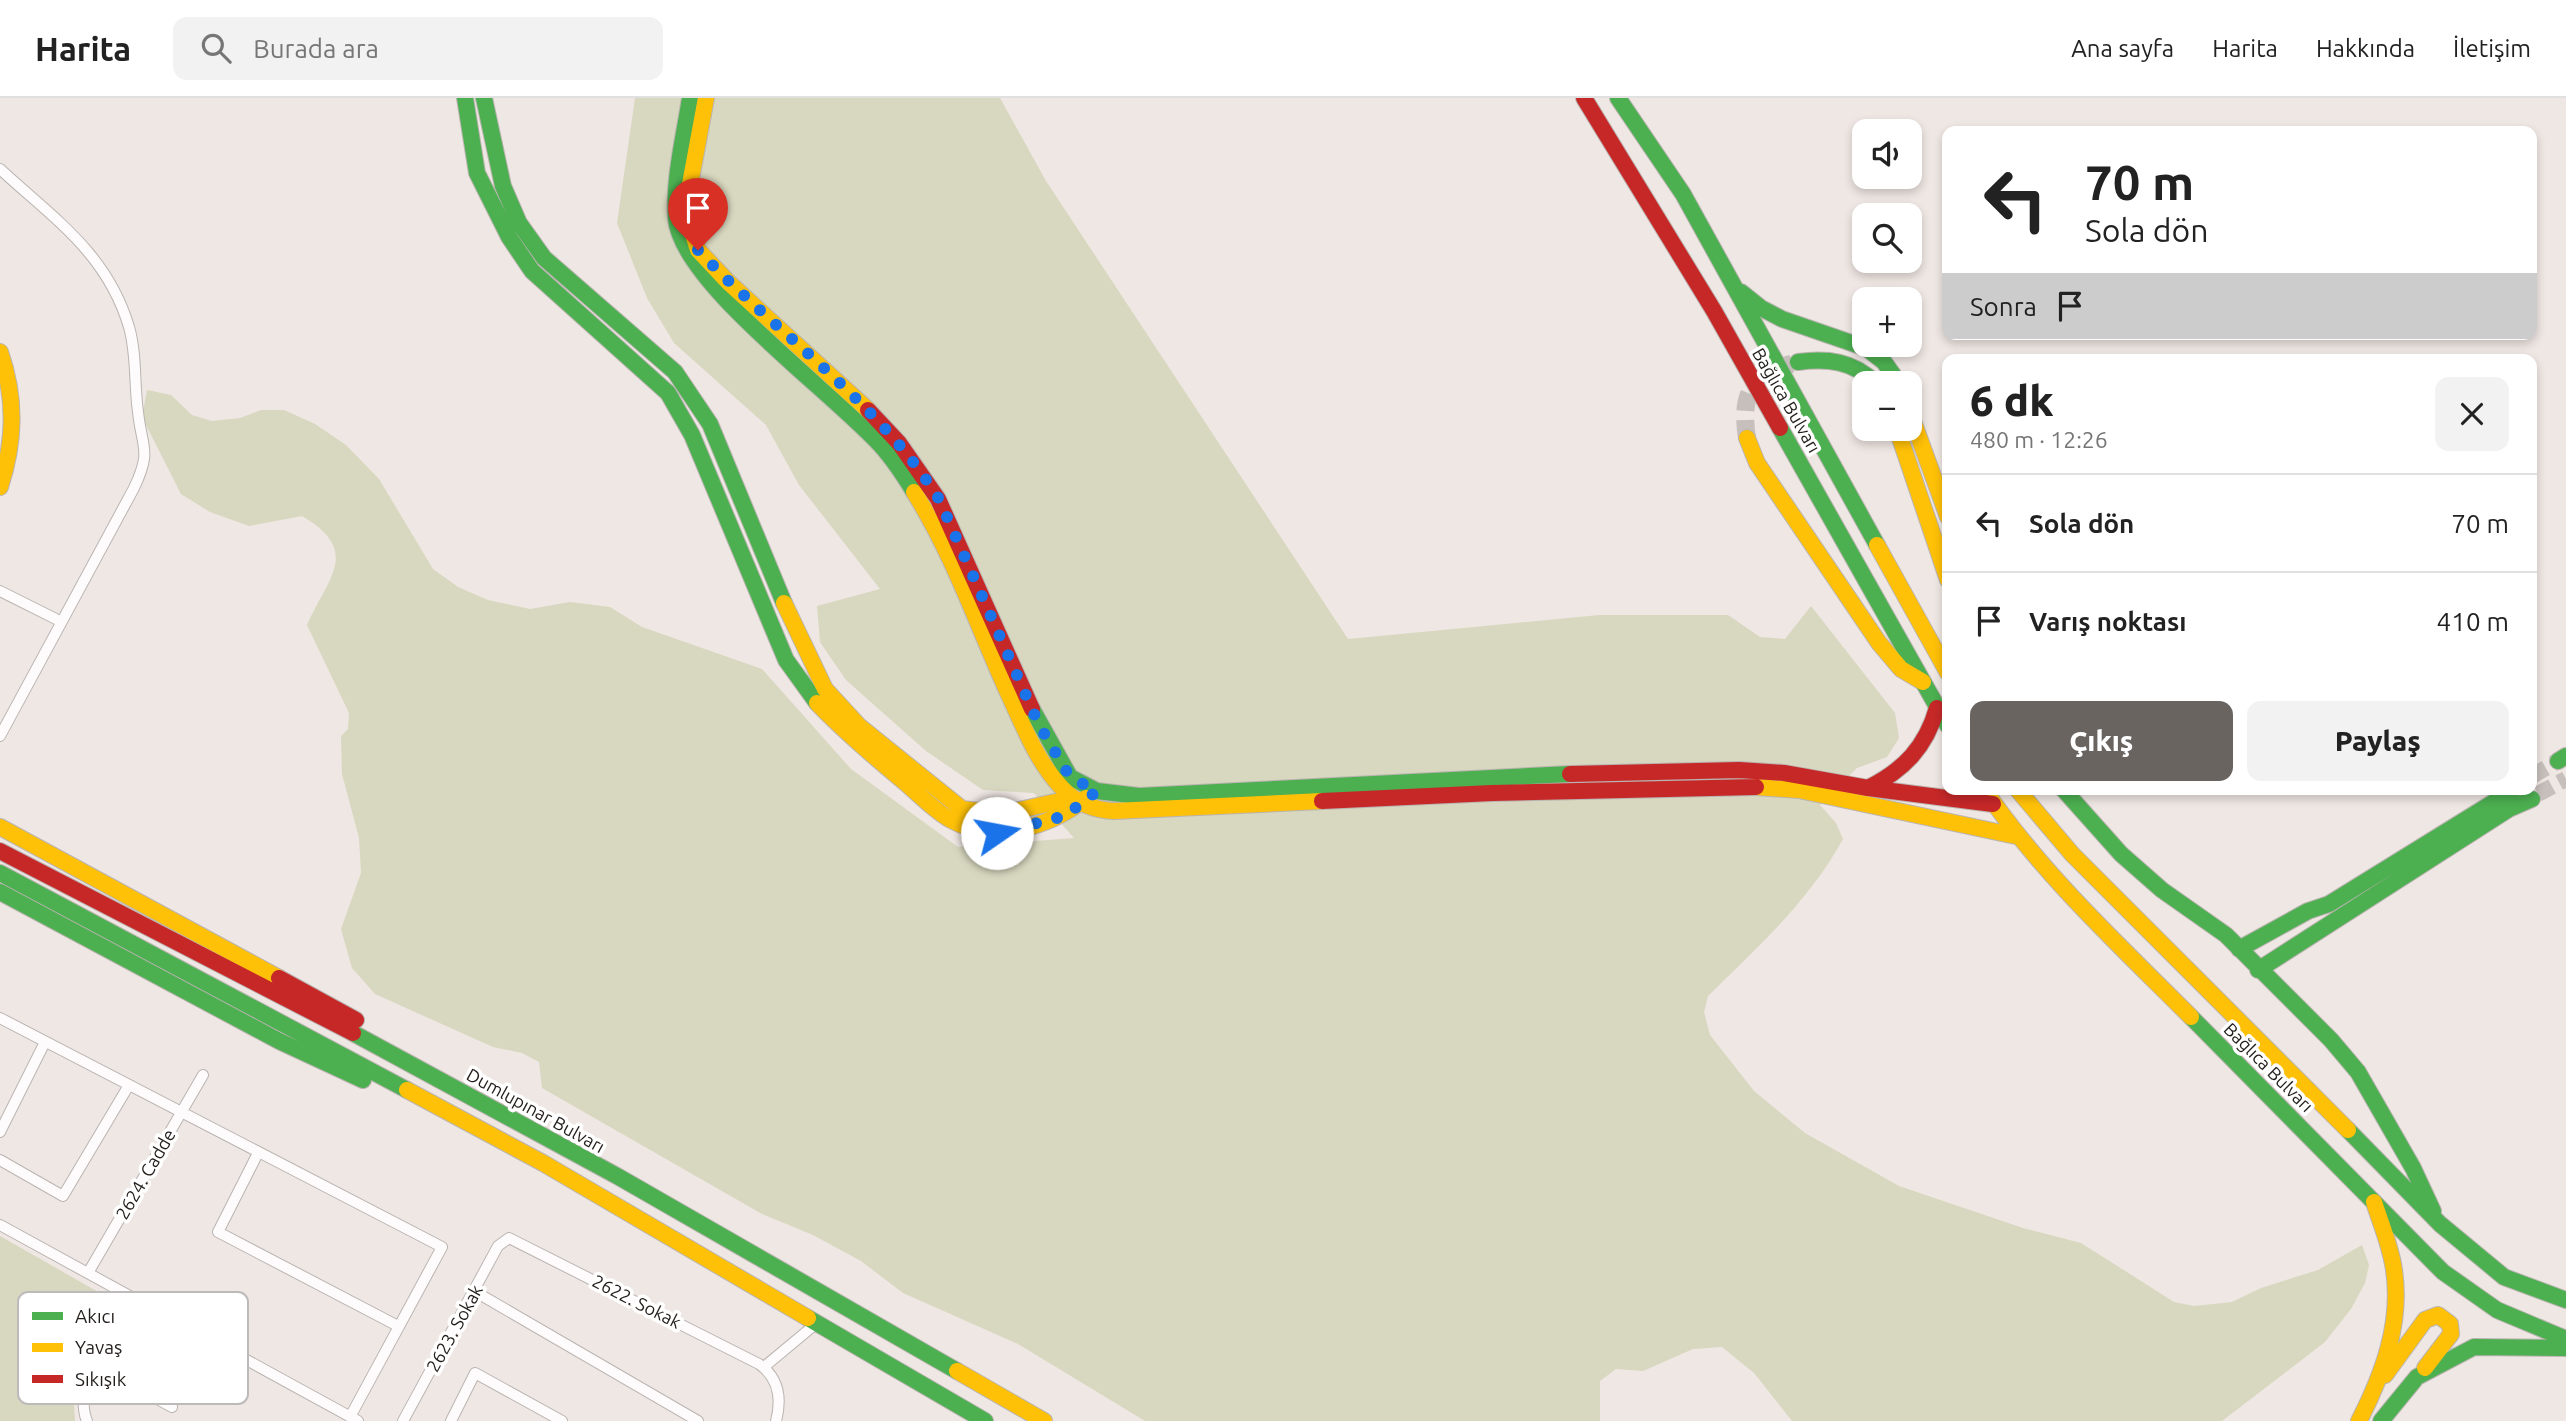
<!DOCTYPE html>
<html lang="tr">
<head>
<meta charset="utf-8">
<style>
	:root { --surface:#fff; --page:#f2f2f2; --text:#222; --muted:#767676; --line:#e0e0e0; --accent:#6a6460 }
	body { margin:0; font-family:Ubuntu,sans-serif; background:var(--page); color:var(--text); height:100vh; display:flex; flex-direction:column; font-size:26px; white-space:nowrap }
	* { box-sizing:border-box; margin:0 }
	p { font-size:23px; color:var(--muted) }
	.icon { flex:none; width:38px; height:38px; fill:none; stroke:currentColor; stroke-width:2; stroke-linecap:round; stroke-linejoin:round }
	.map { position:relative; flex:1; overflow:hidden }
	.drawer { position:absolute; left:1942px; top:256px; width:595px; height:441px; display:flex; flex-direction:column; background:var(--surface); border-radius:14px; box-shadow:0 4px 10px #0003 }
	.drawer>* { flex:none }
	.guide { position:absolute; left:1942px; top:28px; width:595px; height:214px; border-radius:14px; box-shadow:0 4px 10px #0003; background:#fff; color:var(--text); overflow:hidden }
	.tools { position:absolute; left:1852px; top:21px; display:grid; gap:14px }
	.tools a { display:grid; place-items:center; width:70px; height:70px; border-radius:14px; background:var(--surface); box-shadow:0 4px 10px #0003; font-size:35px }
	.pin { position:absolute; display:grid; place-items:center; width:60px; height:60px; color:#fff; margin:-72px -30px; border-radius:50% 50% 50% 0; rotate:-45deg; box-shadow:0 0 7px #0007 }
	.pin .icon { rotate:45deg }
	.me { position:absolute; width:77px; margin:-38px; rotate:78deg; stroke-linejoin:round; filter:drop-shadow(0 0 5px #0008) }
	.turn { display:flex; align-items:center; gap:24px; height:147px; padding:0 28px; font-size:32px }
	.turn .icon { width:91px; height:91px; stroke-width:2.5 }
	.turn b { display:block; font-size:49px; line-height:60px }
	.then { display:flex; align-items:center; height:66px; padding:0 28px; background:#0003; gap:14px; font-size:26px }
	.round { display:grid; place-items:center; flex:none; width:74px; height:74px; border-radius:14px; background:var(--page) }
	.summary { display:flex; align-items:center; justify-content:space-between; height:119px; padding:0 28px }
	h1 { font-size:42px; font-weight:800; line-height:52px }
	.button { display:flex; gap:14px; margin-top:auto; padding:14px 28px }
	.button a { flex:1; height:80px; border-radius:14px; background:var(--accent); color:#fff; font-size:28px; font-weight:800; line-height:80px; text-align:center }
	.button a+a { background:var(--page); color:var(--text) }
	ul { padding:0; list-style:none }
	li { display:flex; align-items:center; gap:21px; height:98px; padding:0 28px; border-top:2px solid var(--line) }
	li div { flex:1 }
	li b { display:block; font-size:26px }
	li em { font-style:normal }
	header { display:flex; align-items:center; gap:42px; box-sizing:border-box; height:98px; padding:0 35px; background:var(--surface); border-bottom:2px solid var(--line) }
	header strong { font-size:33px }
	nav { display:flex; gap:38px; margin-inline-start:auto; font-size:24px }
	.search { width:490px; height:63px; background:var(--page); display:flex; align-items:center; gap:18px; box-sizing:border-box; padding:0 24px; border-radius:14px; color:var(--muted); font-size:26px }
	.map>svg:first-child { display:block }
</style>
</head>
<body>
<header>
<strong>Harita</strong>
<div class="search"><svg class="icon" aria-label="search" viewBox="0 0 24 24"><circle cx="10" cy="10" r="6"/><path d="M15 15l6 6"/></svg>Burada ara</div>
<nav><a>Ana sayfa</a><a>Harita</a><a>Hakkında</a><a>İletişim</a></nav>
</header>
<div class="map">
<svg width="2566" height="1323" viewBox="0 0 2566 1323">
	<rect width="100%" height="100%" fill="#efe7e3"/>
	<path fill="#d8d7bf" d="M635,0H1000L1046,83L1348,541L1599,517H1728L1760,539L1785,541L1811,508L1895,615L1899,640L1887,659L1857,670L1820,707L1836,725L1843,741C1809,803 1758,849 1708,898L1704,914L1710,937L1754,993L1805,1035L1899,1088L2023,1130L2081,1145L2174,1204L2194,1208L2232,1204L2261,1190L2318,1172L2362,1147L2369,1167L2365,1185L2351,1211L2325,1244L2222,1323H1792L1754,1275L1722,1249L1693,1251L1643,1273L1616,1271L1600,1283V1323H1145L1018,1246L903,1195L861,1163L813,1137L762,1116L542,990L539,964L522,955L493,949L375,896L352,870L341,831L361,775L359,740L342,676L341,638L348,631L349,615L307,527C328,480 362,453 302,418L249,428L210,414L181,396L142,319L147,292L171,297L192,317L212,323L240,320L261,312H284L315,326L346,347L379,381L433,471L458,489L488,502L530,511L570,504L610,509L642,529L762,571L851,671L958,749L1074,740L1034,695L983,692L926,653L846,582L820,544L817,508L880,491L799,387L766,327L674,245L647,200L617,125Z
		M0,1138L114,1203L83,1283L73,1291L75,1323H0Z"/>
	<g fill="none" stroke-linecap="round" stroke-linejoin="round">
		<path stroke="#c6bfbb" stroke-width="16" stroke-dasharray="16 8" stroke-linecap="butt" d="M2532,678L2558,663
			M2538,696L2566,681"/>
		<path stroke="#c6bfbb" stroke-width="18" stroke-dasharray="18 9" stroke-linecap="butt" d="M1747,340C1740,295 1752,275 1798,264"/>
		<defs>
			<path id="street" d="M0,71C54,121 107,155 129,229C137,257 134,286 138,314C142,351 152,352 134,390L0,638
				M0,493L60,523
				M0,920L442,1149L350,1319
				M0,1034L45,944
				M258,1055L218,1134L398,1228
				M0,1062L63,1098L129,987
				M0,1127L358,1323
				M88,1175L203,977
				M474,1193L698,1323
				M94,1266L172,1309
				M764,1269L818,1224
				M87,1323C72,1288 112,1228 127,1197
				M403,1323L498,1148L509,1140L759,1266C779,1280 782,1300 776,1323
				M451,1323L475,1275L562,1323"/>
			<path id="fast" d="M465,0L477,75L509,139L532,173L668,295L692,337L786,562L817,605
				M484,0L503,88L519,125L544,160L675,274L710,326L784,505
				M690,0C684,39 673,82 676,121C681,185 838,298 884,351C895,364 905,379 914,394
				M1618,0L1683,96L1877,447
				M1741,194L1761,210L1782,221L1866,250L1884,264L1899,285
				M1798,264C1827,260 1854,263 1875,285
				M1780,330L1948,628
				M1032,611L1070,679L1097,693L1139,698L1570,676
				M2558,663L2566,658
				M2063,691L2121,756L2162,792L2226,837L2331,942L2358,974L2413,1070L2433,1113
				M0,775L407,992
				M0,794L279,943L363,982
				M2239,851L2308,813L2329,806L2515,691
				M2258,872L2509,711L2532,701
				M2191,919L2443,1174L2497,1212L2566,1241
				M353,935L617,1078L957,1273
				M2348,1032L2440,1126L2504,1179L2566,1202
				M808,1220L985,1323
				M2381,1323L2417,1279L2474,1249L2566,1250"/>
			<path id="slow" d="M706,0L688,97L690,127L698,152L728,184L868,312
				M0,254C16,300 15,343 0,389
				M1909,312L1948,419
				M1897,331L1948,482
				M1747,340L1757,365L1879,545L1901,571L1923,584
				M914,394C954,458 978,529 1009,597C1024,629 1037,664 1062,690C1076,705 1094,712 1114,713L1322,703
				M1877,447L1948,575
				M784,505L825,591L859,628L962,711L1002,716L1055,704L1080,705
				M817,605C844,633 872,657 901,681C917,694 933,712 951,722C994,746 1050,729 1086,700
				M1756,689L1799,692L2016,738
				M1984,691C2042,776 2118,846 2191,919
				M2017,691L2072,756L2348,1032
				M0,729L279,880
				M407,992L543,1065L808,1220
				M957,1273L1044,1323
				M2385,1277L2425,1222L2438,1217L2450,1226L2451,1236L2425,1270
				M2359,1323C2383,1276 2402,1225 2394,1172C2391,1149 2381,1126 2374,1104"/>
			<path id="jam" d="M1584,0L1714,213L1780,330
				M868,312L899,345L938,401L1032,611
				M1570,676L1739,672L1784,675L1868,690L1993,706
				M1868,690C1904,672 1926,649 1937,610
				M1322,703L1492,695L1756,689
				M0,753L353,935
				M279,880L356,922"/>
		</defs>
		<use href="#street" stroke="#bab4b1" stroke-width="12"/>
		<use href="#fast" stroke="#bab4b1" stroke-width="18"/>
		<use href="#slow" stroke="#bab4b1" stroke-width="18"/>
		<use href="#jam" stroke="#bab4b1" stroke-width="18"/>
		<use href="#street" stroke="#fdfbfb" stroke-width="10"/>
		<use href="#fast" stroke="#4caf50" stroke-width="16"/>
		<use href="#slow" stroke="#ffc107" stroke-width="16"/>
		<use href="#jam" stroke="#c62828" stroke-width="16"/>
	</g>
	<g fill="none" stroke-linecap="round" stroke-linejoin="round">
		<path stroke="#1a73e8" stroke-width="12" stroke-dasharray="0 21.6" d="M698,152C777,236 877,302 939,401L1039,627L1070,679L1097,693L1065,718L997,735"/>
	</g>
	<g text-anchor="middle" dominant-baseline="central" stroke-width="7" stroke-linejoin="round" paint-order="stroke">
		<g font-size="18" fill="#221d1a" stroke="#fff">
			<text transform="translate(1787 302) rotate(60)">Bağlıca Bulvarı</text>
			<text transform="translate(2269 969) rotate(45)">Bağlıca Bulvarı</text>
			<text transform="translate(536 1012) rotate(29)">Dumlupınar Bulvarı</text>
			<text transform="translate(145 1076) rotate(-60)">2624. Cadde</text>
			<text transform="translate(637 1203) rotate(27)">2622. Sokak</text>
			<text transform="translate(454 1230) rotate(-61)">2623. Sokak</text>
		</g>
	</g>
	<rect x="18" y="1194" width="230" height="112" rx="10" fill="#fff" stroke="#bdbbba" stroke-width="2"/>
	<rect x="32" y="1214" width="31" height="8" fill="#4caf50"/>
	<rect x="32" y="1245" width="31" height="9" fill="#ffc107"/>
	<rect x="32" y="1277" width="31" height="8" fill="#c62828"/>
	<g font-size="19" fill="#221d1a">
		<text x="75" y="1225">Akıcı</text>
		<text x="75" y="1256">Yavaş</text>
		<text x="75" y="1288">Sıkışık</text>
	</g>
</svg>
<div class="tools">
<a><svg class="icon" aria-label="sound" viewBox="0 0 24 24"><path d="M4 9h4l5-4v14l-5-4H4zM17 9q2 3 0 6"/></svg></a>
<a><svg class="icon" aria-label="search" viewBox="0 0 24 24"><circle cx="10" cy="10" r="6"/><path d="M15 15l6 6"/></svg></a>
<a>+</a>
<a>−</a>
</div>
<div class="pin" style="left:698px;top:152px;background:#d93025"><svg class="icon" aria-label="arrive" viewBox="0 0 24 24"><path d="M6 21V4h12l-3 4 3 4H6"/></svg></div>
<svg class="me" style="left:997px;top:735px" viewBox="-20 -20 40 40"><circle r="19" fill="#fff"/><path d="M0-13L10 11 0 6-10 11z" fill="#1a73e8"/></svg>
<div class="guide">
<div class="turn"><svg class="icon" aria-label="left" viewBox="0 0 24 24"><path d="M17 20v-9H6M10 6l-5 5 5 5"/></svg><div><b>70 m</b>Sola dön</div></div>
<div class="then">Sonra<svg class="icon" aria-label="arrive" viewBox="0 0 24 24"><path d="M6 21V4h12l-3 4 3 4H6"/></svg></div>
</div>
<section class="drawer">
<div class="summary"><div><h1>6 dk</h1><p>480 m · 12:26</p></div><a class="round"><svg class="icon" aria-label="close" viewBox="0 0 24 24"><path d="M6 6l12 12M18 6L6 18"/></svg></a></div>
<ul>
<li><svg class="icon" aria-label="left" viewBox="0 0 24 24"><path d="M17 20v-9H6M10 6l-5 5 5 5"/></svg><div><b>Sola dön</b></div><em>70 m</em></li>
<li><svg class="icon" aria-label="arrive" viewBox="0 0 24 24"><path d="M6 21V4h12l-3 4 3 4H6"/></svg><div><b>Varış noktası</b></div><em>410 m</em></li>
</ul>
<div class="button"><a>Çıkış</a><a>Paylaş</a></div>
</section>
</div>
</body>
</html>
